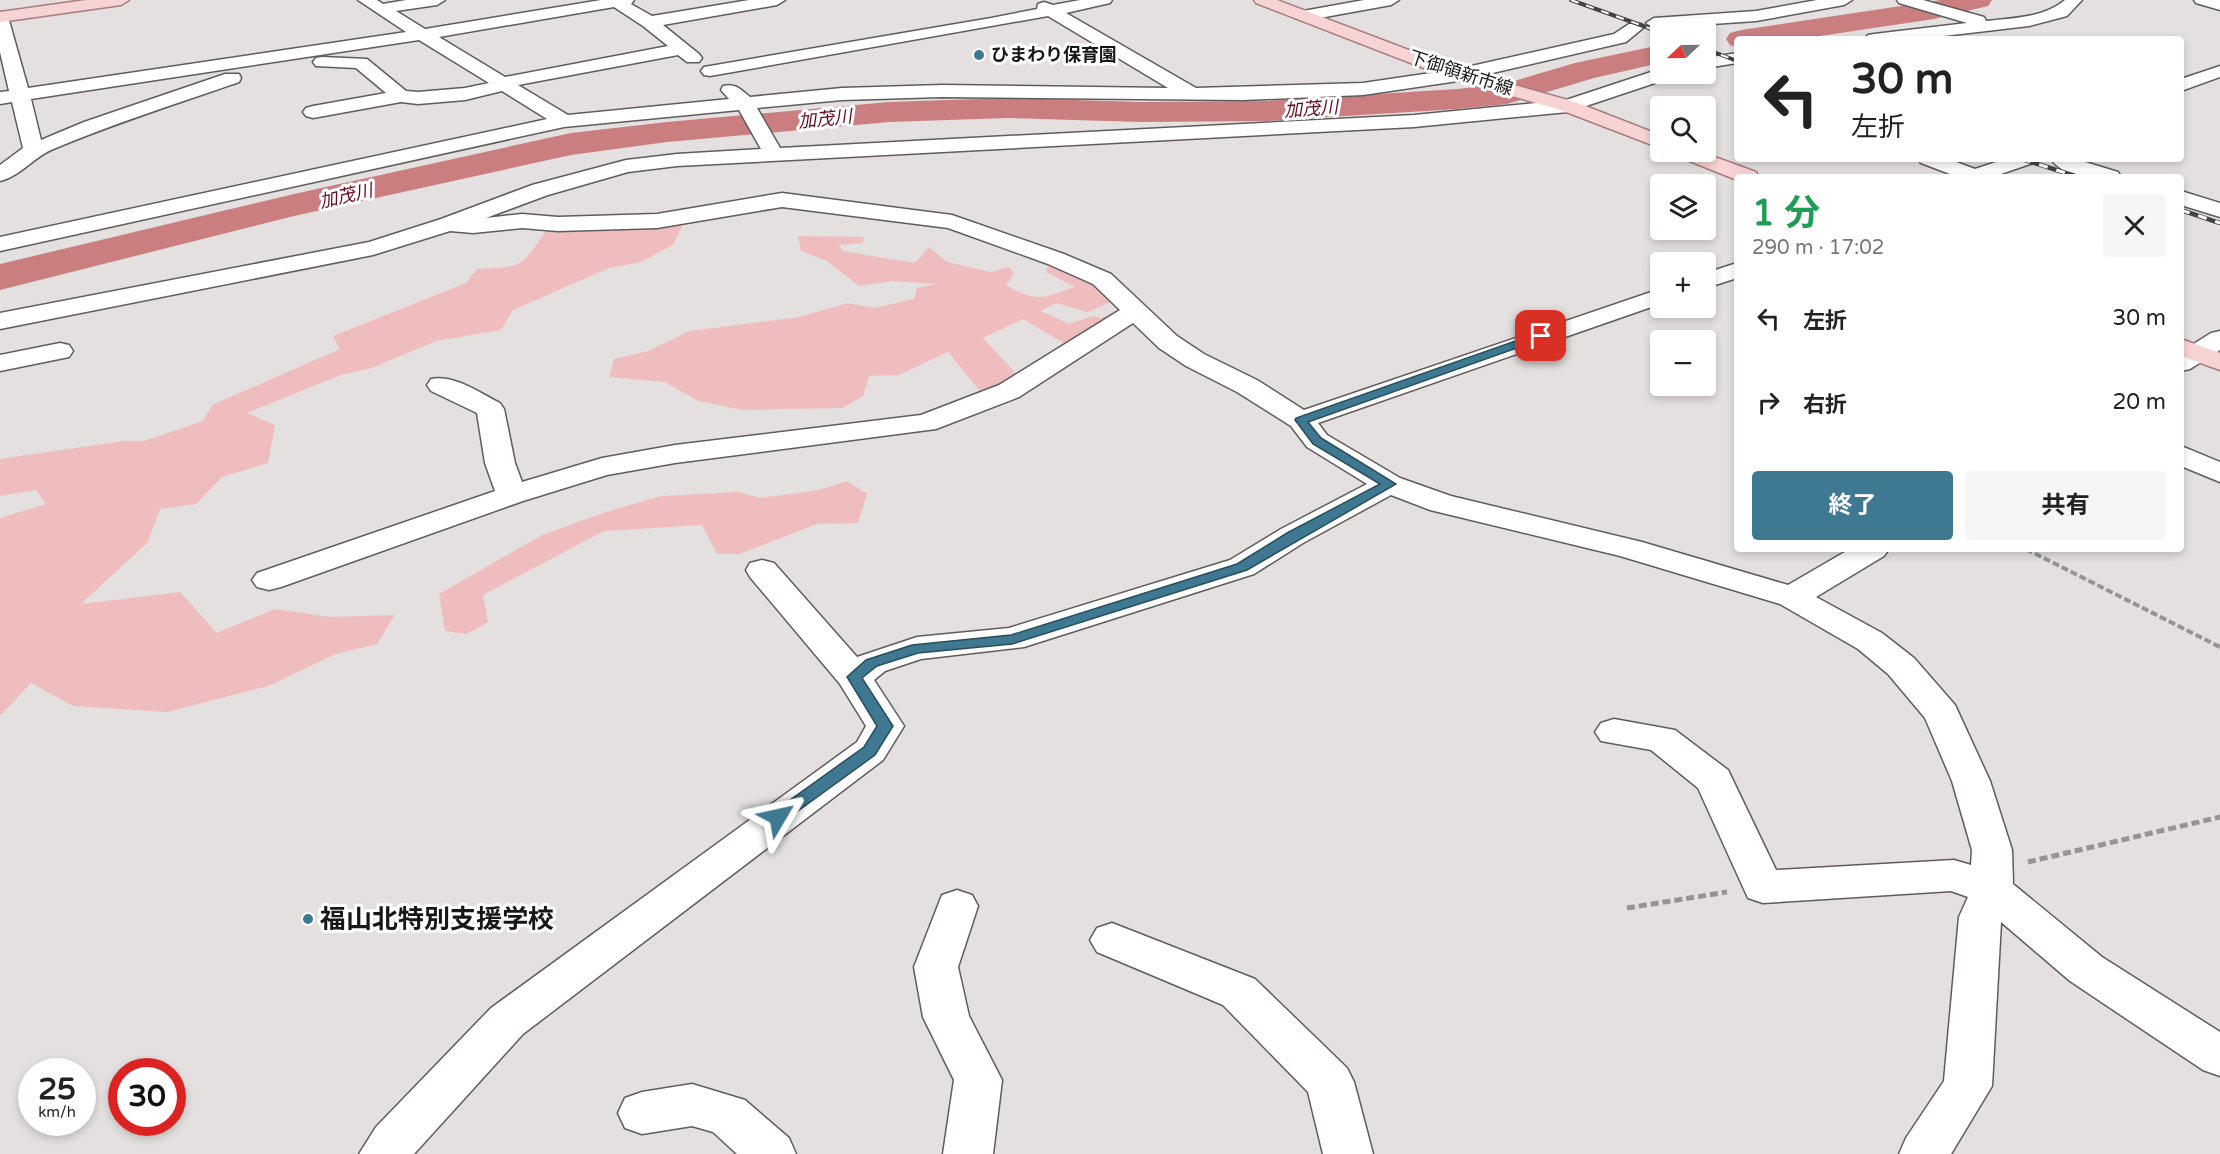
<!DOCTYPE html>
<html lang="ja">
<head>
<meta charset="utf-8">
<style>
	:root { --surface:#fff; --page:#f6f6f6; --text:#222; --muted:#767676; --accent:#3e7891 }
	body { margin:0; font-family:"Varela Round","Noto Sans JP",sans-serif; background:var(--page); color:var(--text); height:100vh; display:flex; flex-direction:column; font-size:22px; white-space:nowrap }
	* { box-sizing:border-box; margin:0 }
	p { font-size:20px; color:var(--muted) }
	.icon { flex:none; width:33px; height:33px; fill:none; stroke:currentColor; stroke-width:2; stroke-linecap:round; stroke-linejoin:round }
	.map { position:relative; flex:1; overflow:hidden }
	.panel { position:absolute; left:1734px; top:174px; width:450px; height:378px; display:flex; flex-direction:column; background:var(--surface); border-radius:6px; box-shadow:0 3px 9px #0003 }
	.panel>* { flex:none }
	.guide { position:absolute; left:1734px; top:36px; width:450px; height:126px; border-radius:6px; box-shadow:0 3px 9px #0003; background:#fff; color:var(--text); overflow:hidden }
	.needle { width:39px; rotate:248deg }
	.fabs { position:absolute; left:1650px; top:18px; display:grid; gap:12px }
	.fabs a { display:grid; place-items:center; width:66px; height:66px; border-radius:6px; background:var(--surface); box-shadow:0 3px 9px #0003; font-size:30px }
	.speed { position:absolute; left:18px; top:1058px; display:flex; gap:12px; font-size:30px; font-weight:700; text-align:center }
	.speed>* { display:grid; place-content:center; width:78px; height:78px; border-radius:50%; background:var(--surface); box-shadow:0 3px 9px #0003; line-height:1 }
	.speed small { font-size:15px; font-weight:400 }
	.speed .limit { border:9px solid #d22; background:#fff; color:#111 }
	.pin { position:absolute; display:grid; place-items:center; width:51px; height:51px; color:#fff; margin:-26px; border-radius:12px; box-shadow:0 3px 9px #0006 }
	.me { position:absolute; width:66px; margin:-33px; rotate:54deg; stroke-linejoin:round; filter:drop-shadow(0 0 4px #0008) }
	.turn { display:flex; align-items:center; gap:21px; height:126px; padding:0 18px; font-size:27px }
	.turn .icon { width:78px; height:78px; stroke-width:2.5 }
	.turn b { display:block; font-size:42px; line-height:51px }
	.round { display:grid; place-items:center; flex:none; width:63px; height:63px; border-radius:6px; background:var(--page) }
	.headline { display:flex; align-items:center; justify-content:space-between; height:102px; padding:0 18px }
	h1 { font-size:36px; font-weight:700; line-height:45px; color:#1e9e55 }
	.primary-button { display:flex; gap:12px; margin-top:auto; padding:12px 18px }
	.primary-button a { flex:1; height:69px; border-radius:6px; background:var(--accent); color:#fff; font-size:24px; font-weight:700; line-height:69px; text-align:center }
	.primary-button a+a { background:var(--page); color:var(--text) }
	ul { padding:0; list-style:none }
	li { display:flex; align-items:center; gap:18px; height:84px; padding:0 18px }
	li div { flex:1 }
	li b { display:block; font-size:22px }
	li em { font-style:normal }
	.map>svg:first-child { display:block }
</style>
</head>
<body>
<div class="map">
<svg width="2220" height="1154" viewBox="0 0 2220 1154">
	<rect width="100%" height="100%" fill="#e5e0e0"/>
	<path fill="#f0bdbe" d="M685,220L673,245L641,262L609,268L513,310L501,330L436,341L372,368L341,375L247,413L275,425L268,463L222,477L196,504L160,509L148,542L81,604L180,592L217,633L275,609L329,617L395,615L377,644L336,654L268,686L167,712L73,706L31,683L0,716V518L46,504L36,490L0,496V459L123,441H144L203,421L212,405L340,349L333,336L466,283L477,269C525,267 521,267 548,228Z
		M798,236L864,237L863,243L839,245L843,251L915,263L929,247L947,262L991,272L1009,267L1014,274L1006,285C1037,303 1043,298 1075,287L1046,272L1049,263L1096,280L1116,300L1088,312L1056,303L1041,311L1069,324L1092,316L1101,318L1120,310L1125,314L1070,347L1023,319L983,338L1021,379L983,395L948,352L899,375L869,376L863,396L842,408L743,410L698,401L665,382L609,377L614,359L648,351L690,331L799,317L848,303L874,308L914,299L917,288L937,284L893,281L859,286L827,261L801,251Z
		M847,481L867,494L858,523L817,524L739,554H717L702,525L604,531L483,595L488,622L467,634L445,631L439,594L542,535L606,512L661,496L738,492L760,498L819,490Z"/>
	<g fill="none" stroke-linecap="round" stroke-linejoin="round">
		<path fill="#ca7e80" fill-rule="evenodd" d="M1941,0H1992L1988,6L1934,19L1800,39H1737V47L1730,45L1726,39L1730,33L1741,30Z
			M1660,45V63L1594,78L1507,104L1457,109L1268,121L1141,122L1007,118L889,122L667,142L571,155L294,216L0,290V264L294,194L571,133L667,122L889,102L1007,98L1141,102L1268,101L1457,89L1504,84L1575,63Z"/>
		<defs>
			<path id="minor" d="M358,0H377L383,4L406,0H445L437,5L396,11L425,29L601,0H634L631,4L652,16L749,0H785L777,5L663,25L699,54L702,58L699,62H687L678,55L518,85L568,115L729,99L721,90L723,86C736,83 741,90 750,97L842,88L942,85L1168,88L1048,16L710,76L704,75L701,71L704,67L710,66L991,18L1037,9L1038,4L1044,2L1053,5L1080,0H1112L1110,3L1066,13L1196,88L1363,83L1458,69L1614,34L1629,24H1641L1643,28L1626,42L1458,81L1363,95L1243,100L942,97L842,100L757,108L780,148L1414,115L1566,100L1660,69V74H1673L1670,78L1568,112L1414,127L677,166L628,172L548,195L486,218L522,214L558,217L657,214L782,193L952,215L1064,254L1111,274L1177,336L1204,354L1257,380L1304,410L1660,289V304L1318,423L1327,435L1400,478L1451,496L1642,542L1788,585L1850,549H1889L1884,556L1816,597L1882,633L1914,658L1955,705L1990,781L2012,850L2013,884L2102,957L2220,1032V1076L2203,1070L2070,981L2001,922L1992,1086L1951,1154H1899L1906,1138L1944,1081L1959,917L1968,897L1951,891L1763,903L1748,898L1698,788L1651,750L1601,741L1595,732L1601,723L1614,719L1675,730L1728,770L1776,870L1954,860L1971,865L1972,850L1952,781L1925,718L1888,674L1858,649L1780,604L1620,556L1430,510L1391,495L1303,543L1254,574L1024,647L921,659L885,671L874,680L904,726L883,760L523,1034L414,1154H359L376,1127L491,1008L857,742L866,726L840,684L750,577L746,570L750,563L762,560L774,563L857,657L917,637L1009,628L1230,560L1281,529L1367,484L1307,447L1291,426L1237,392L1186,366L1159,348L1133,323L1019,397L936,429L675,463L607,475L523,501L281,587L269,590L257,587L252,580L257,573L495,491L485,463L477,413L431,391L427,385L431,379C454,374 480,393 500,403L504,409L515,463L522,482L602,458L675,445L921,415L999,385L1120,310L1093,284L1048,264L948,228L782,207L657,228L558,231L522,228L473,233L450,231L373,255L0,329V313L369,242L441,219L532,185L626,160L677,154L761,149L739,110L564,127L0,251V237L547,119L502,91L465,100L418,104L401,102L313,118L306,116L303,112L306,108L313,106L386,93L356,68L316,66L313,62L316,58L322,57L367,59L406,91L418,92L465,88L489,83L419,40L31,99L41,140L84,122L225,74H239L241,78L239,82C176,104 112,124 51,150C33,158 19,177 0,181V165L23,148L12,102L0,104V92L9,91L0,52V12L8,17L28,88L406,32ZM614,7L643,26L668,46L505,77L439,37Z
				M1364,0H1399L1391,5L1303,21L1295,16L1303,11Z
				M1817,0H1852L1844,5L1756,21L1654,28L1646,23L1654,18L1756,11Z
				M1897,0H1923L1984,17L1986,21C2012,18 2044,18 2065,0H2082L2067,16L2029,26L1918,39H1865L1868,35L1874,34L1967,23L1899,3Z
				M2194,0H2220V10L2196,3Z
				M1737,53V63L1706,68V58Z
				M2220,66V77L2181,91V79Z
				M1918,159H1948L1975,169L2005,159H2036L2033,163L1992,177H1958L1921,163Z
				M2051,159H2075L2118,172L2121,177C2099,177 2065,180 2051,159Z
				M2181,191L2220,203V217L2181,205Z
				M1737,263V278L1706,288V273Z
				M2220,331V350L2190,369L2181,371V352L2211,333Z
				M60,343L69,345L73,351L69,357L0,371V355Z
				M2181,446L2220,462V482L2181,466Z
				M957,890L972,895L978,906L958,967L969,1016L1002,1080L993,1154H943L954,1080L923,1017L914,967L942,895Z
				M1112,923L1255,979L1347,1068L1354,1082L1373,1154H1323L1308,1092L1223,1005L1097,952L1090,940L1097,928Z
				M692,1084L745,1100L789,1138L796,1154H737L713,1132L692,1126L642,1134L625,1128L618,1113L625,1098L642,1092Z"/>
			<path id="major" d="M86,0H129L121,5L0,22V12Z
				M1254,0H1277L1464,71L1575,102L1660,135V148L1561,110L1452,79L1256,3Z
				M1674,152H1701L1756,172L1759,177H1737V180L1677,156Z
				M2181,339L2220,353V370L2181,356Z"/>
		</defs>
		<use href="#minor" stroke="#605c5c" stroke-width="3"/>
		<use href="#major" stroke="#a67d7e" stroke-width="3"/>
		<path stroke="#979393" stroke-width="4" stroke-dasharray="7 3" stroke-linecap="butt" d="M2026,549L2220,647"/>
		<path stroke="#979393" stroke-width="5" stroke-dasharray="8 4" stroke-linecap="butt" d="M2028,862L2220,817
			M1627,908L1727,892"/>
		<use href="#minor" fill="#fff" fill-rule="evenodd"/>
		<use href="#major" fill="#f8d3d3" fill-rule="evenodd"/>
		<defs>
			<path id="rail-far1" d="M1571,0L1660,32
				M1706,49L1737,61"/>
			<path id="rail" d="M2022,159L2078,177
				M2181,210L2220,223"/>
		</defs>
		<use href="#rail-far1" stroke="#454242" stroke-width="4"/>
		<use href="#rail" stroke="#454242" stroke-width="4.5"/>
		<use href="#rail-far1" stroke="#fff" stroke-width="2" stroke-dasharray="8" stroke-linecap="butt"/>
		<use href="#rail" stroke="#fff" stroke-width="3" stroke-dasharray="9" stroke-linecap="butt"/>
	</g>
	<path fill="#3e7891" stroke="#284e5e" stroke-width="1.5" d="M1541,332L1547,336L1545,338L1308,422L1321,438L1396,484L1247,570L1012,644L918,653L877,666L862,678L893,726L875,755L784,821H772L770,817L772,813L864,747L877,726L847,677L866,660L912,645L1011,635L1237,564L1287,533L1380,484L1313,444L1295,420L1296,418Z"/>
	<g fill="#3e7891" stroke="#fff" stroke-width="2">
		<circle cx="979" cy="55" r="6"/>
		<circle cx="308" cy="919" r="6"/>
	</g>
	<g text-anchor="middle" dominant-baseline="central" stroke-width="6" stroke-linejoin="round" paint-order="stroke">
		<g font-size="18" font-weight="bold" fill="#181616" stroke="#fff" text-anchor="start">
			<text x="991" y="55">ひまわり保育園</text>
		</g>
		<g font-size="18" fill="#181616" stroke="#fff">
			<text transform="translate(1461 73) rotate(18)">下御領新市線</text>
		</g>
		<g font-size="18" font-style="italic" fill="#67081c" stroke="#fff">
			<text transform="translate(1311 109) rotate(-4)">加茂川</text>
			<text transform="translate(825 119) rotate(-6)">加茂川</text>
			<text transform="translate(346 196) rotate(-13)">加茂川</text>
		</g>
		<g font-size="26" font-weight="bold" fill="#181616" stroke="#fff" text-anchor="start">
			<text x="320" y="919">福山北特別支援学校</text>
		</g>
	</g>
</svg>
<div class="fabs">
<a><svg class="needle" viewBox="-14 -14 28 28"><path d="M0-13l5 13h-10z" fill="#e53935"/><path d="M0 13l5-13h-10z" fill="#767676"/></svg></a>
<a><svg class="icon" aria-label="search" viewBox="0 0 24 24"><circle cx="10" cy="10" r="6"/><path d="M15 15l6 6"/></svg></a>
<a><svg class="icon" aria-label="layers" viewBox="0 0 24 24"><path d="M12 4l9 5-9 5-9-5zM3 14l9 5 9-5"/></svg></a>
<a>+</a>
<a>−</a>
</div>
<div class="speed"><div>25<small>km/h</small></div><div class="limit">30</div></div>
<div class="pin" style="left:1541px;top:336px;background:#d93025"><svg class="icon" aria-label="arrive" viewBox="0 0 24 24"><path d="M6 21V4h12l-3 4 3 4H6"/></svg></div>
<svg class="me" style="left:778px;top:817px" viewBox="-20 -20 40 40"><path d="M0-17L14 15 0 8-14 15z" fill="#3e7891" stroke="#fff" stroke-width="4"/></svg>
<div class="guide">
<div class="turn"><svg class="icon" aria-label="left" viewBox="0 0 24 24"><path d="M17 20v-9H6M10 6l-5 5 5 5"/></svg><div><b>30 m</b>左折</div></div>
</div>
<section class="panel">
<div class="headline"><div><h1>1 分</h1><p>290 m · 17:02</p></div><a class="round"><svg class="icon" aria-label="close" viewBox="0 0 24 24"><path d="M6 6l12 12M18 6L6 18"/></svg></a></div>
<ul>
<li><svg class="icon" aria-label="left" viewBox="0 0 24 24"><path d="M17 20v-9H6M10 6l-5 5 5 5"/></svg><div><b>左折</b></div><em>30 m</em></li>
<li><svg class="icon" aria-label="right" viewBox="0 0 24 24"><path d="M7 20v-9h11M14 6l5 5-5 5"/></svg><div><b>右折</b></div><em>20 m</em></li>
</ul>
<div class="primary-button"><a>終了</a><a>共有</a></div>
</section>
</div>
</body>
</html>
